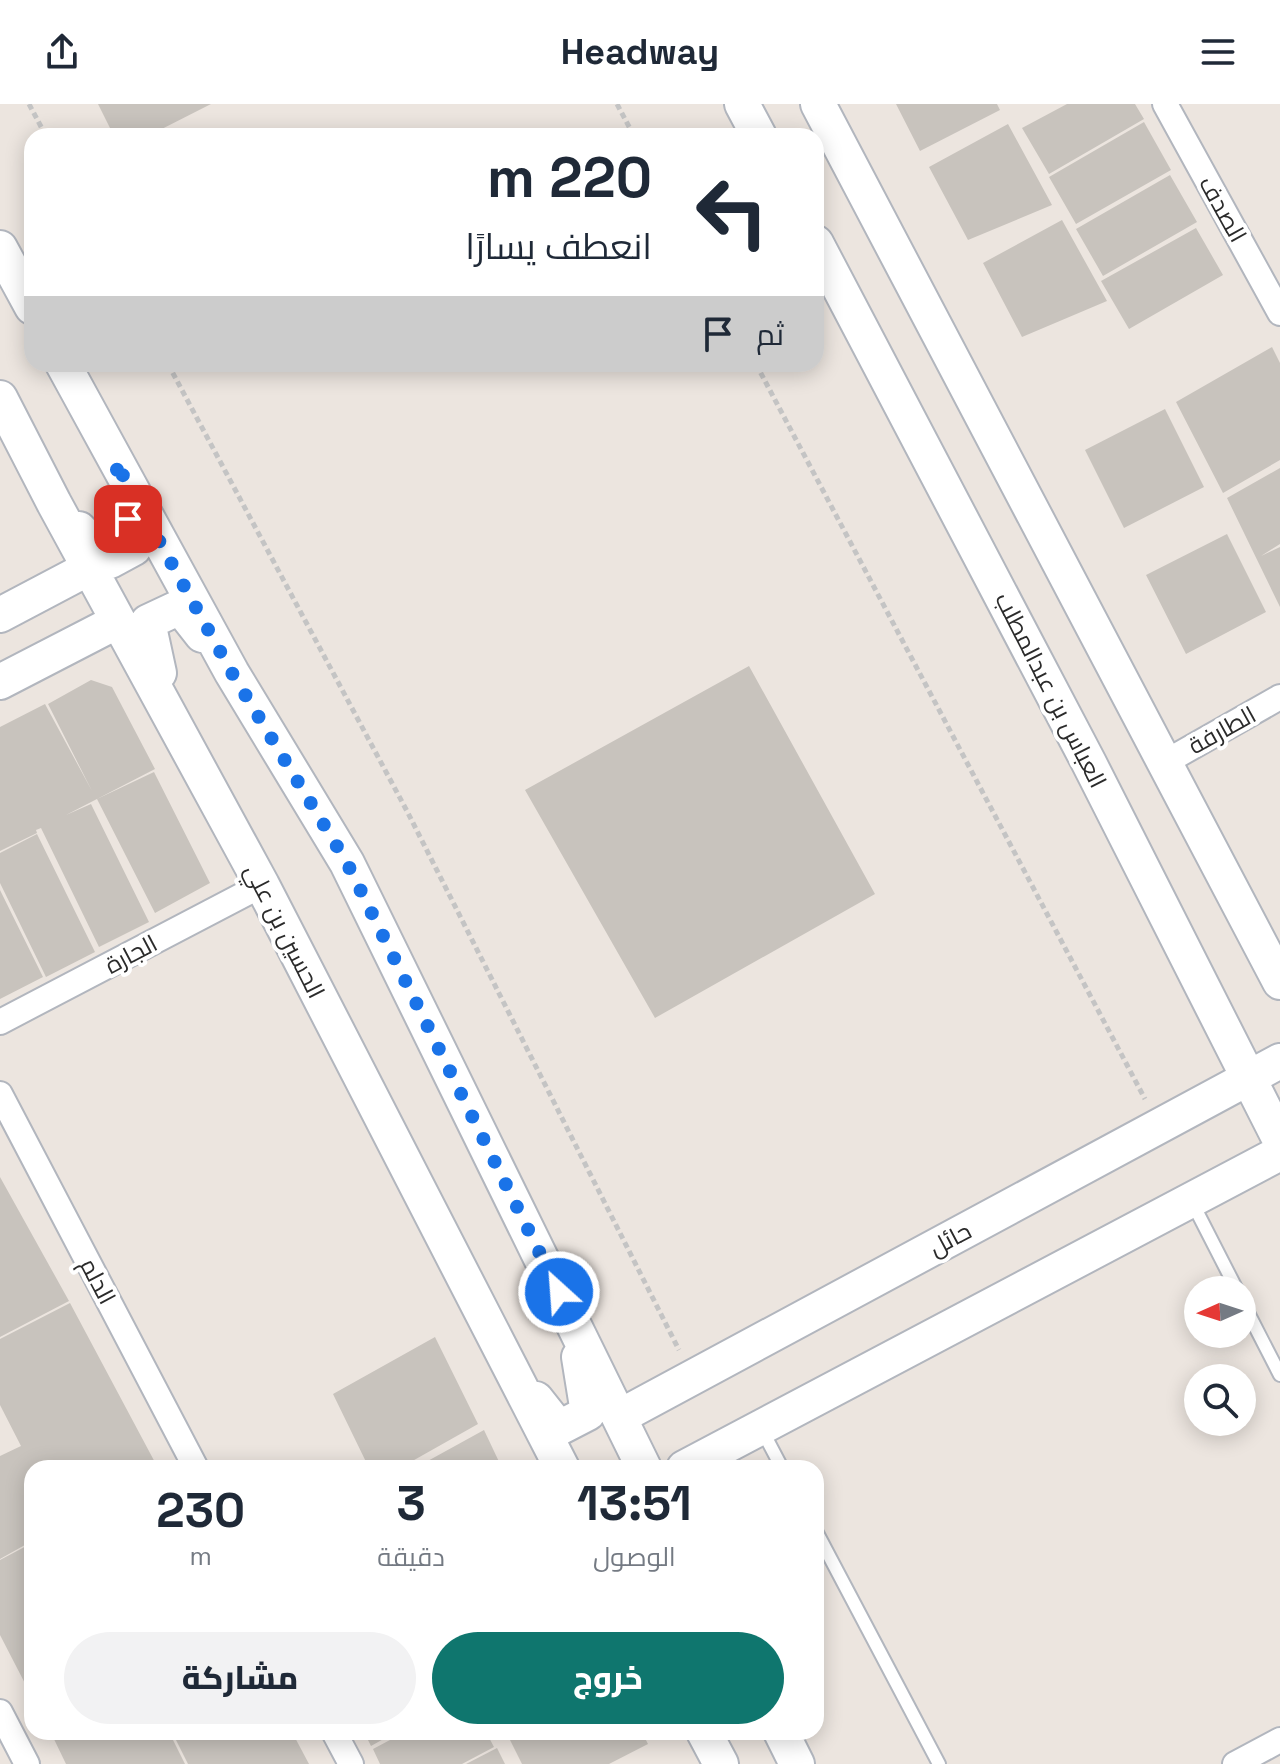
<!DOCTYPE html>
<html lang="ar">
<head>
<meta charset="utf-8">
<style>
	:root { --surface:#fff; --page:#f2f2f3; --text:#1f2937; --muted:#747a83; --accent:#0f766e }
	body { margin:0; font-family:"Space Grotesk",Cairo,sans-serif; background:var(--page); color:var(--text); direction:rtl; height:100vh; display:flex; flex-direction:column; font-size:30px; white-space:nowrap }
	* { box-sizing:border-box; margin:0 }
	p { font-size:26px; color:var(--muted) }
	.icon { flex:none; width:44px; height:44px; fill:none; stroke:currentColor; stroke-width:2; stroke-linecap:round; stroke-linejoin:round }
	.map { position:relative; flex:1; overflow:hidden; direction:ltr }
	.sheet { position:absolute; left:24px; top:1356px; width:800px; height:280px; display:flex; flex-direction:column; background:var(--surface); border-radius:24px; box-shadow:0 4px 20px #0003; direction:rtl }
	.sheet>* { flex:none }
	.guide { position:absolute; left:24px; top:24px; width:800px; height:244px; border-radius:24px; box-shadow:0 4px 20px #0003; direction:rtl; background:#fff; color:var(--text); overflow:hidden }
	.needle { width:52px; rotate:267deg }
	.controls { position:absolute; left:1184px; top:1172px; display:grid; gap:16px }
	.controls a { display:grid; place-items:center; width:72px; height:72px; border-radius:50%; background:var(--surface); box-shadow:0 4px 20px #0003; font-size:40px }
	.pin { position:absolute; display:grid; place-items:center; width:68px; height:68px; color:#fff; margin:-34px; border-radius:16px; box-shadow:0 4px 12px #0006 }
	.me { position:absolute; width:88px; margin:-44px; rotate:334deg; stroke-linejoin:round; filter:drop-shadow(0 0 6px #0008) }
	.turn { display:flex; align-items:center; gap:28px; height:168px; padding:0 40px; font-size:36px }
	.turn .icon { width:104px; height:104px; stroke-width:2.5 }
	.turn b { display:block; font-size:56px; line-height:68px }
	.then { display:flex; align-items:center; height:76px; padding:0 40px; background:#0003; gap:16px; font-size:30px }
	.eta { display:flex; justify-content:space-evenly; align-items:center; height:136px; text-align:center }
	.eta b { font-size:48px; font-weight:800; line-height:56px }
	.button { display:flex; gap:16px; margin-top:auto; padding:16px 40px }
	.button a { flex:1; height:92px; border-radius:48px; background:var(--accent); color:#fff; font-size:32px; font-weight:800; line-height:92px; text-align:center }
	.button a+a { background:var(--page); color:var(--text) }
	header { display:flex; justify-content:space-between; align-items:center; height:104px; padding:0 40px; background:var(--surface); font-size:36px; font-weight:800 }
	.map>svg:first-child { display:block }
</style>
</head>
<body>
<header><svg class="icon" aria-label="menu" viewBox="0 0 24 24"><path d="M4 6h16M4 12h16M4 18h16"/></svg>Headway<svg class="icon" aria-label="share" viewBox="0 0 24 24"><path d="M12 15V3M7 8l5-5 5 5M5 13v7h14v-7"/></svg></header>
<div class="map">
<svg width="1280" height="1660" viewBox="0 0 1280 1660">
	<rect width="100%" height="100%" fill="#ece5df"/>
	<path fill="#c8c3bd" d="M98,0H211L148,32H114Z
		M896,0H997L1000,6L920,47Z
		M1067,0H1135L1144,15L1049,70L1022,24Z
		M1144,18L1171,66L1076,120L1049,73Z
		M1008,20L1052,101L968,136L929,63Z
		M1170,71L1197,118L1103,172L1076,125Z
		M1062,116L1107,197L1022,233L983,159Z
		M1196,124L1223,171L1129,225L1101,177Z
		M1272,243L1280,259V356L1223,389L1176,298Z
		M1165,305L1204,383L1124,424L1085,346Z
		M1280,364V440L1261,452L1280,443V503L1227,394Z
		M1227,430L1266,508L1186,550L1146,471Z
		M749,562L875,790L655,914L525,686Z
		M91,576L112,583L155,665L66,711L91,700L149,818L99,843L41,724L36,726L37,729L0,747V623L45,600L92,687L48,600Z
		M154,668L210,779L155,809L97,695Z
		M37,730L95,848L46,873L0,779V749Z
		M0,786L43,873L0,895Z
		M0,1073L69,1197L0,1233Z
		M70,1199L158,1364H32V1437L0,1455V1352L21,1342L0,1301V1235Z
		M435,1233L478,1320L400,1364H369L333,1290Z
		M484,1326L502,1364H415Z
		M32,1439V1593L0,1531V1456Z
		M57,1628H169L185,1660H66L52,1631Z
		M172,1628H292L309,1660H188Z
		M364,1628H396L371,1642Z
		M405,1628H486L494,1643L462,1660H380L373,1645Z
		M506,1628H642L648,1640L609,1660H522Z
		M497,1644L505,1660H466Z"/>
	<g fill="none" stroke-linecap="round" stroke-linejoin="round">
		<defs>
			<path id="lane" d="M1193,1100L1237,1186
				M1242,1197L1280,1271
				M762,1326L782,1364
				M816,1427L939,1660"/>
			<path id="street" d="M1165,0L1280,209
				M1164,659L1280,593
				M0,918L262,781
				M0,990L196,1364
				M0,1608L27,1660
				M334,1628L351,1660
				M1235,1660L1280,1636"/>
			<path id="secondary" d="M742,0L759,32
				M818,0L1280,878
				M816,139L1089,659L1280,1036
				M0,144L32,203
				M63,260L232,569L347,759L644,1364
				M0,294L54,399L262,781L562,1364
				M79,425L110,457L134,444L123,394
				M0,511L89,464
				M159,569L148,518L180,503L202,531
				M0,578L118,517
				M536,1295L559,1324L588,1309L579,1253
				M619,1313L1280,957
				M684,1364L1280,1049
				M704,1628L721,1660
				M781,1628L797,1660"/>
		</defs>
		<use href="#lane" stroke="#b2b6be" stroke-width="16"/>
		<use href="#street" stroke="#b2b6be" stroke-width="28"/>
		<use href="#secondary" stroke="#b2b6be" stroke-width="38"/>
		<path stroke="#c4c4c4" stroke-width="5" stroke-dasharray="6 4" stroke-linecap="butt" d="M29,0L46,32
			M617,0L634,32
			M168,260L408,709L679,1246
			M756,260L1145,995"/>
		<use href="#lane" stroke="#fff" stroke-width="12"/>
		<use href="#street" stroke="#fff" stroke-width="24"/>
		<use href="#secondary" stroke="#fff" stroke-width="34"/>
	</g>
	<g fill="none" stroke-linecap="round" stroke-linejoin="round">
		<path stroke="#1a73e8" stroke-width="14" stroke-dasharray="0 25.2" d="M128,415L115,357L232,569L347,759L559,1188"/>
	</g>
	<g text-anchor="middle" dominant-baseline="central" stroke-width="8" stroke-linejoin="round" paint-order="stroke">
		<g font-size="24" fill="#2b2b2b" stroke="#fff">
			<text transform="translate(1223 105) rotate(61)">الصدف</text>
			<text transform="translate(1051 586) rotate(63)">العباس بن عبدالمطلب</text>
			<text transform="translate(1222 626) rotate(-29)">الطارفة</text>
			<text transform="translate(285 827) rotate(63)">الحسين بن علي</text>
			<text transform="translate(131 850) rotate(-28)">الجارة</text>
			<text transform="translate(950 1135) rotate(-28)">حائل</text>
			<text transform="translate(98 1177) rotate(62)">الدلم</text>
		</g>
	</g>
</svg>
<div class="controls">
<a><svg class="needle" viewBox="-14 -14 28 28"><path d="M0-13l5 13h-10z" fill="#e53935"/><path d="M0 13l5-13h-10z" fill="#747a83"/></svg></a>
<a><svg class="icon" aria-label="search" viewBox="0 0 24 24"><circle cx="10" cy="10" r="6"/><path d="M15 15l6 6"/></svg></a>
</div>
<div class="pin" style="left:128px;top:415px;background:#d93025"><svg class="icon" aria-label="arrive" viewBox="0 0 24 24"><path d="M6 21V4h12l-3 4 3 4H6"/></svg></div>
<svg class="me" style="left:559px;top:1188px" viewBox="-20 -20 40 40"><circle r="17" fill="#1a73e8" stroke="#fff" stroke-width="3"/><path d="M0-11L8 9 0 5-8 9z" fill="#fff"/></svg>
<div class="guide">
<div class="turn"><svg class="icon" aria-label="left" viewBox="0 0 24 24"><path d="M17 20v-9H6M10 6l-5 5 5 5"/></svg><div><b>220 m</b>انعطف يسارًا</div></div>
<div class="then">ثم<svg class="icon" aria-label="arrive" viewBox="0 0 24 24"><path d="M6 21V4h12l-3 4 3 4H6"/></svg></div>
</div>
<section class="sheet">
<div class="eta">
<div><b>13:51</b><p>الوصول</p></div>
<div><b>3</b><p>دقيقة</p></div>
<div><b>230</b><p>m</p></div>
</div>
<div class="button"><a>خروج</a><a>مشاركة</a></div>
</section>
</div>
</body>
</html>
